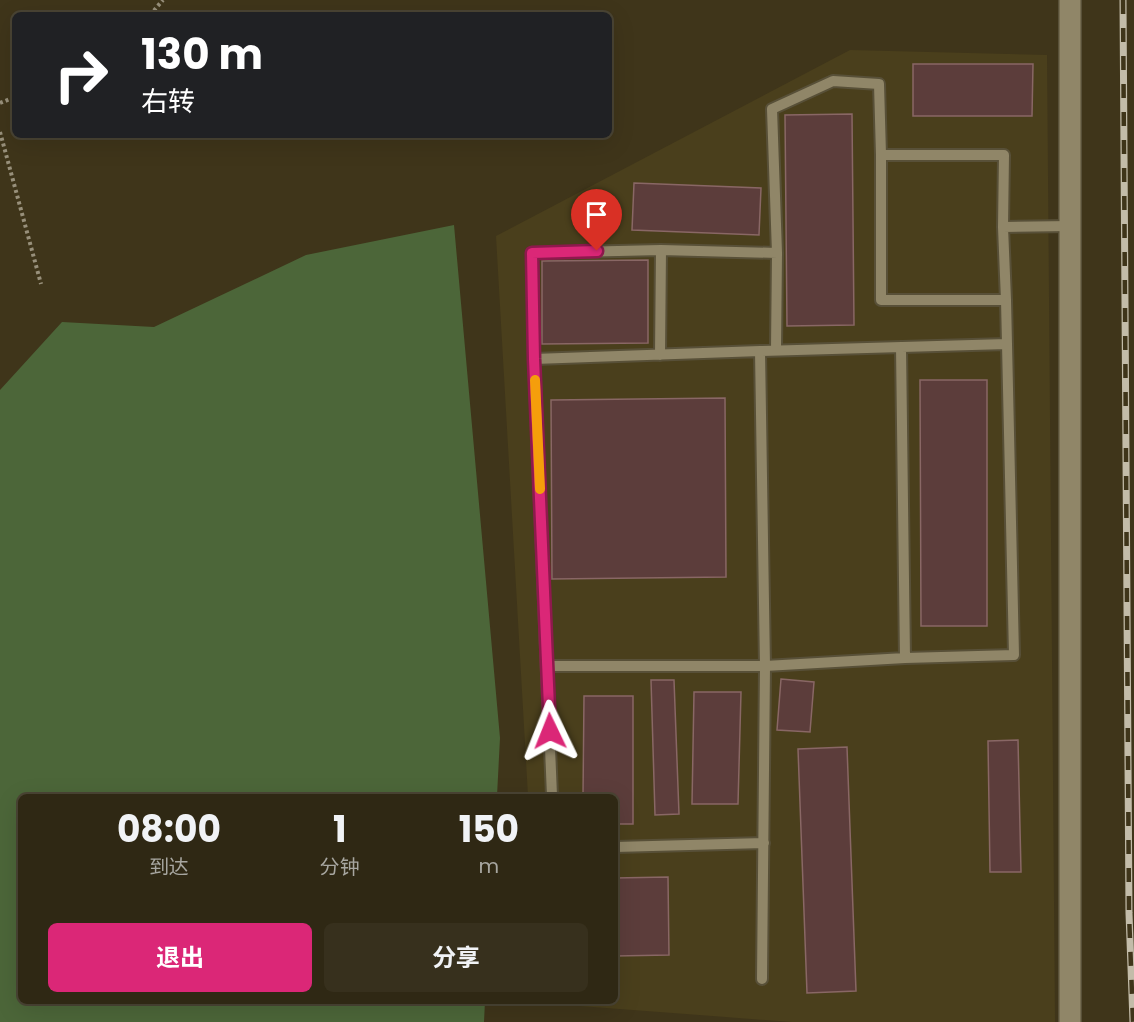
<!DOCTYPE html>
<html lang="zh">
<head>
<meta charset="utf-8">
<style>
	:root { --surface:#2f2814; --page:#37301d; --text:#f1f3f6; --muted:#a7a6a0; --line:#4a4434; --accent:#db2777 }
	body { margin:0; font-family:Poppins,"Noto Sans SC",sans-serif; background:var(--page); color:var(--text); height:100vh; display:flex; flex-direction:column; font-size:22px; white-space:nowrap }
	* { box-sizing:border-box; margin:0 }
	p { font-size:20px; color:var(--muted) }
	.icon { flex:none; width:33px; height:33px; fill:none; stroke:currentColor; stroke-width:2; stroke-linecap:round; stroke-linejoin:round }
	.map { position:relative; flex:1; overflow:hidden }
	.details { position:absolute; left:18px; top:794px; width:600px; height:210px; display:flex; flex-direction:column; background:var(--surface); border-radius:9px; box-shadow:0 6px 24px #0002,0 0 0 2px var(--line) }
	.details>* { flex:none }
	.top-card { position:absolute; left:12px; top:12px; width:600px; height:126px; border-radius:9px; box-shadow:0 6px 24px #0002,0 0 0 2px var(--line); background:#202124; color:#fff; overflow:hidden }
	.pin { position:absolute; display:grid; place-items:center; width:51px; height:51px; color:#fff; margin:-62px -26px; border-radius:50% 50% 50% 0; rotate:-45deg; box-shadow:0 0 6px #0007 }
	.pin .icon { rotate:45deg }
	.me { position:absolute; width:66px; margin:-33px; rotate:358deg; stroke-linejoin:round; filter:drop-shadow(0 0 4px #0008) }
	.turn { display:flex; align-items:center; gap:21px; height:126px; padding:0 30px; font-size:27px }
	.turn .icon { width:78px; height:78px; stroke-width:2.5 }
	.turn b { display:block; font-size:42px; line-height:51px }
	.eta { display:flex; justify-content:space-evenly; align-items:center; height:102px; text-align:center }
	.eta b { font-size:36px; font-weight:700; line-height:42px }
	.button { display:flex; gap:12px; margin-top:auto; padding:12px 30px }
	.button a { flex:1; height:69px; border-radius:9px; background:var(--accent); color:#fff; font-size:24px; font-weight:700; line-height:69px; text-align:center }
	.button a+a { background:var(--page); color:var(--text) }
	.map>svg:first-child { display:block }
</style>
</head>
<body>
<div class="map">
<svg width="1134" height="1022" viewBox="0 0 1134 1022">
	<rect width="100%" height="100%" fill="#3f351a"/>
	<path fill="#4a3f1c" d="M850,50L1047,55L1055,1022H792L540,1003V1001L615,1000V796H528L496,236Z"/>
	<path fill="#4c6639" d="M454,225L500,738L497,796H21V1000L485,1001L484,1022H0V390L62,322L154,327L306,255Z"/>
	<path fill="#5c3d3b" stroke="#896765" stroke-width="1.5" d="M913,64H1033L1032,116H913Z
		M852,114L854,325L787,326L785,115Z
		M634,183L761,188L759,235L632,230Z
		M648,260V343L542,344V261Z
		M920,380H987V626H921Z
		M725,398L726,577L552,579L551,400Z
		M781,679L814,682L810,732L777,730Z
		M651,680H674L679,814L655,815Z
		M694,692H741L738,804H692Z
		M584,696H633V824H615V796H583Z
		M1018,740L1021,872H990L988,741Z
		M847,747L856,991L807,993L798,749Z
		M668,877L669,955L615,956V878Z"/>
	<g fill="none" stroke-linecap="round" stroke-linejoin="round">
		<defs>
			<path id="service" d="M1003,227L1006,300H881V155H1004L1003,227L1070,226
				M777,253L772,109L833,81L879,84L881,155
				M1006,300L1007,344L1014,655L905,658L765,666L760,351L1007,344
				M901,347L905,658
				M660,355L661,250L777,253L776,350
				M534,359L532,253L661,250
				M548,666H765L762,979
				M552,796L534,359L760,351
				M615,847L764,843"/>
			<path id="minor" d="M1070,1022V0"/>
		</defs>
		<use href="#service" stroke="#585038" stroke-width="14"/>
		<use href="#minor" stroke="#585038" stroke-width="24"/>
		<path stroke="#98907b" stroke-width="4" stroke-dasharray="3 3" stroke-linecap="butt" d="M150,15L163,0
			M0,103L15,97
			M0,132L41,284"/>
		<use href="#service" stroke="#908668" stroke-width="10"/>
		<use href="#minor" stroke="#908668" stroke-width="21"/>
		<defs>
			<path id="rail" d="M1123,0L1129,913L1133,1022"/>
		</defs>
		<use href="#rail" stroke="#c3bca9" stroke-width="7"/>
		<use href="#rail" stroke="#3f351a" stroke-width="4.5" stroke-dasharray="14" stroke-linecap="butt"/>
	</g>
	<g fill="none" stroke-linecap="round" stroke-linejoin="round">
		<defs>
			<path id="route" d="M550,731L534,359L532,253L597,251"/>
		</defs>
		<use href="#route" stroke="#8e194d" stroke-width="15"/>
		<use href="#route" stroke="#db2777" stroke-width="10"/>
		<path stroke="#f59e0b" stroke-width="10" d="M535,380L540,489"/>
	</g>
</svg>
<div class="pin" style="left:597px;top:251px;background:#d93025"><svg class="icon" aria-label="arrive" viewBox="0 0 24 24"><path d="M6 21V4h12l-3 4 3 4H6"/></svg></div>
<svg class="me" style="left:550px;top:731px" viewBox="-20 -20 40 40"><path d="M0-17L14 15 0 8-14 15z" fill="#db2777" stroke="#fff" stroke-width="4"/></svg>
<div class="top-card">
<div class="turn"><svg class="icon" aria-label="right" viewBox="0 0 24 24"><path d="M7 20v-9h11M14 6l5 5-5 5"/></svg><div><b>130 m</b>右转</div></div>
</div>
<section class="details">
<div class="eta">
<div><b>08:00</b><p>到达</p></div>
<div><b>1</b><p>分钟</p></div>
<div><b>150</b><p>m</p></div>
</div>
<div class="button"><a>退出</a><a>分享</a></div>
</section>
</div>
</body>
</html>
